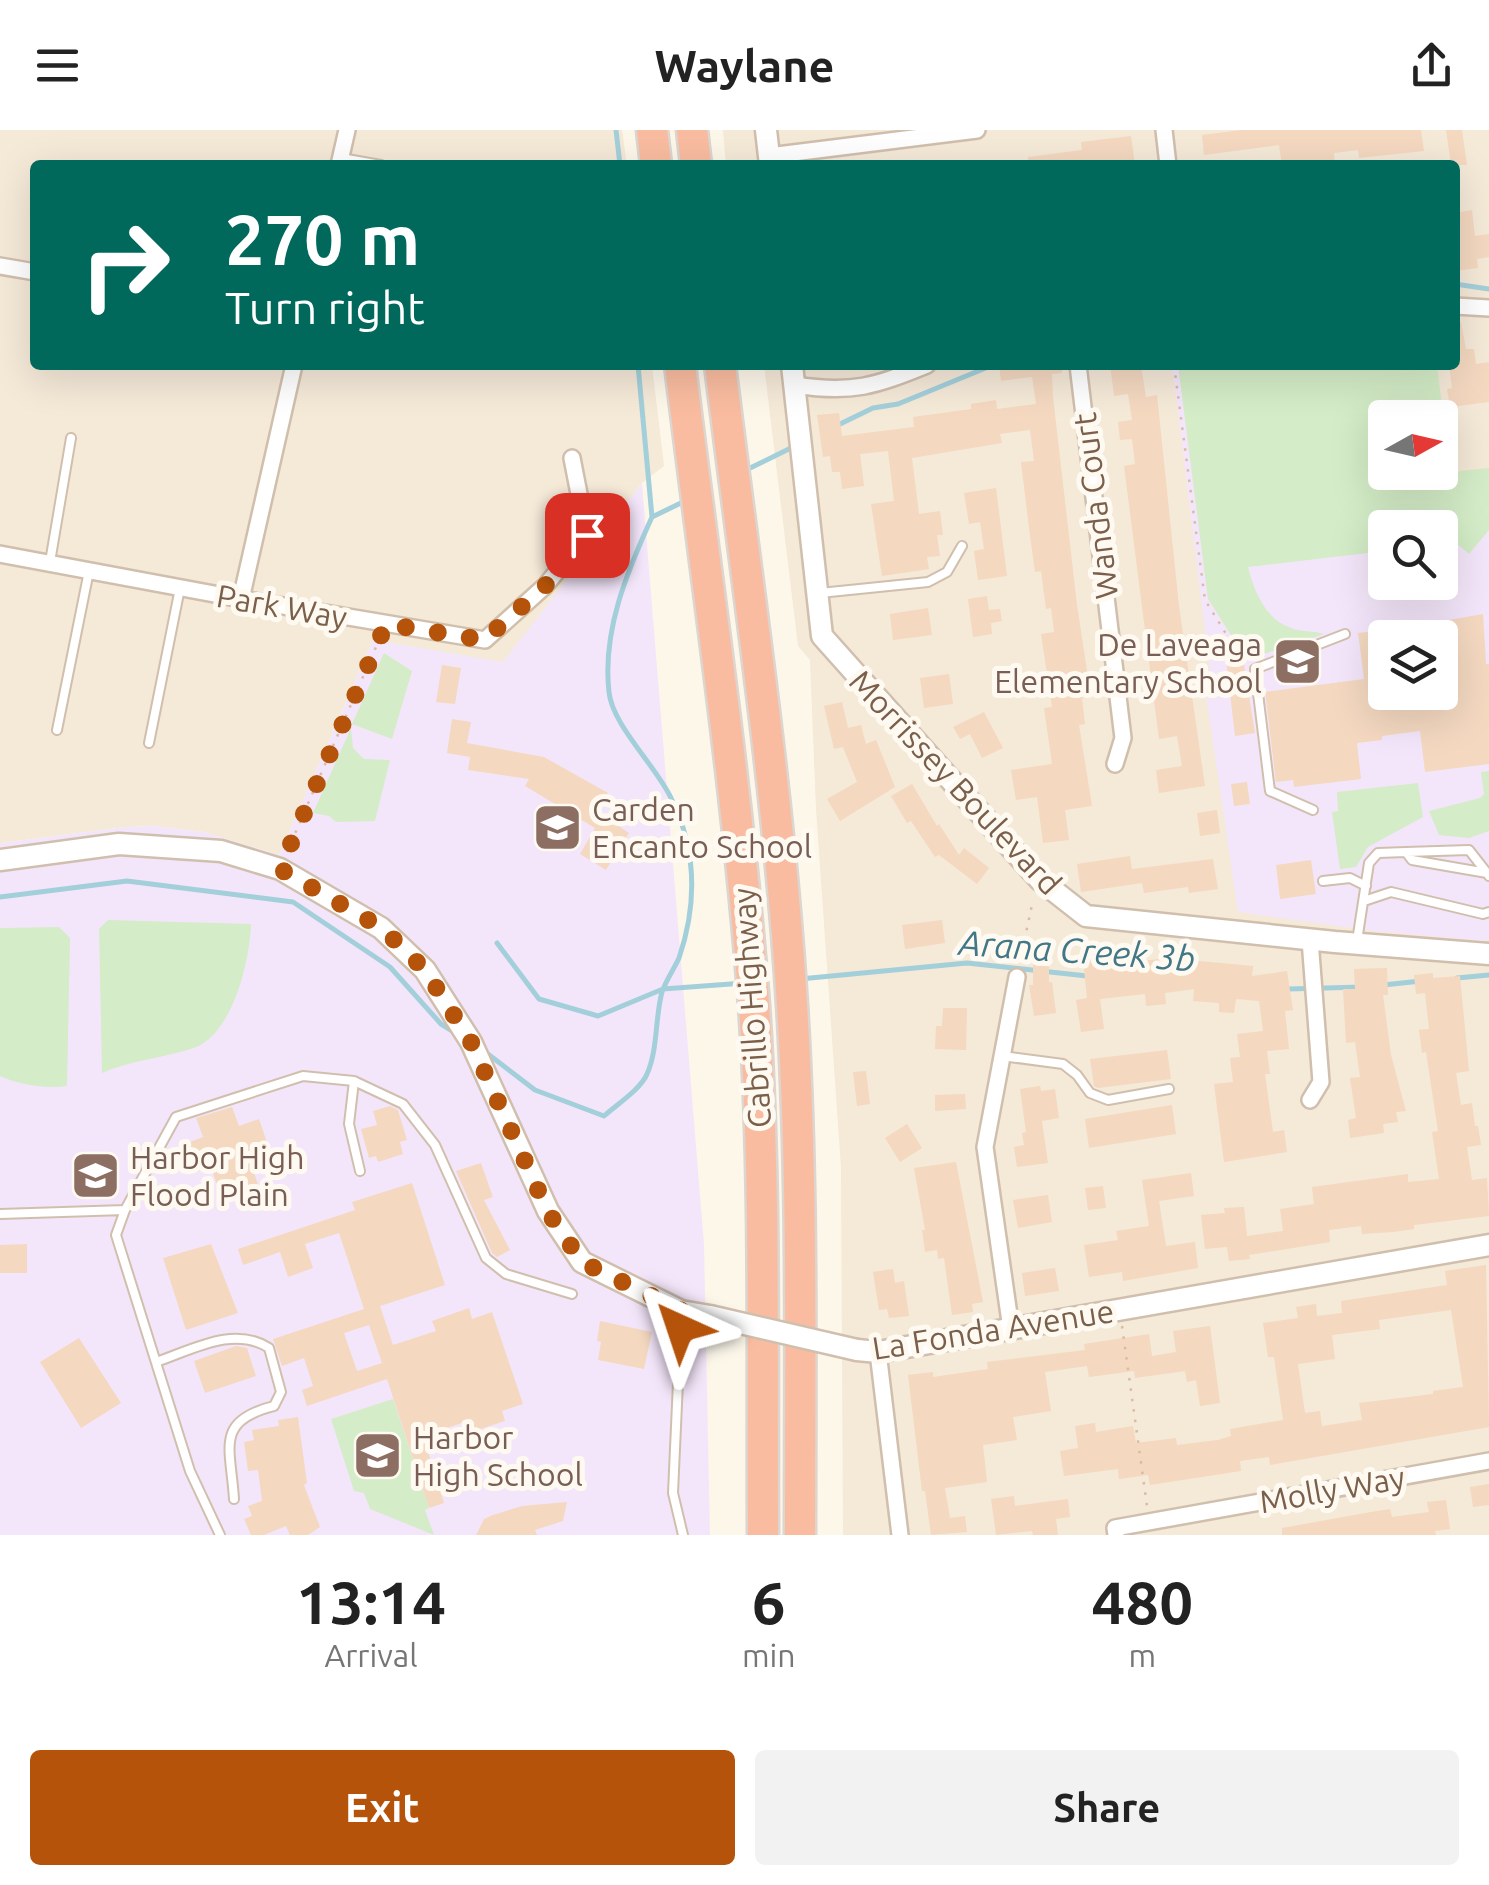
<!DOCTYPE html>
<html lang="en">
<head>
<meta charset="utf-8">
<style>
	:root { --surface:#fff; --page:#f2f2f2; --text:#222; --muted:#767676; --accent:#b45309 }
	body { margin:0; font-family:Ubuntu,sans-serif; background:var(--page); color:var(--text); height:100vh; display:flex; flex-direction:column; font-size:38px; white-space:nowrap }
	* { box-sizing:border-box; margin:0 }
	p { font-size:32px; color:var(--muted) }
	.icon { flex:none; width:55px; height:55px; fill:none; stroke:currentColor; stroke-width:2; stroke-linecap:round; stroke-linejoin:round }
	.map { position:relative; height:1405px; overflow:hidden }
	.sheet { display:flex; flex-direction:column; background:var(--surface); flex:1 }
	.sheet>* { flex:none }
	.banner { position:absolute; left:30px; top:30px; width:1430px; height:210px; border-radius:10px; box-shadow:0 10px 40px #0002; background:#00695c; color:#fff; overflow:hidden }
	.needle { width:65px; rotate:82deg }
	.tools { position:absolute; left:1368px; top:270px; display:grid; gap:20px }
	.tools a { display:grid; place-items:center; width:90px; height:90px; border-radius:10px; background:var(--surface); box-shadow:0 10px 40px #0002; font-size:50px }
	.pin { position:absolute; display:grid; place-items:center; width:85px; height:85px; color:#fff; margin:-42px; border-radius:20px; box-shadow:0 5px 15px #0006 }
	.me { position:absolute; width:110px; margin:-55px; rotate:318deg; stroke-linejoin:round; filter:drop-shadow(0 0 8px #0008) }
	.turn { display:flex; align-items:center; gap:35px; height:210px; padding:0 30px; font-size:45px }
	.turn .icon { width:130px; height:130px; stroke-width:2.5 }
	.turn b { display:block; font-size:70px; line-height:85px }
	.eta { display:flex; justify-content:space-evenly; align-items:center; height:170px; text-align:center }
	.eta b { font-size:60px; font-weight:700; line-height:70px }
	.button { display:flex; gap:20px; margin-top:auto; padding:20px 30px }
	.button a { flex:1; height:115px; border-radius:10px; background:var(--accent); color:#fff; font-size:40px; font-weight:700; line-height:115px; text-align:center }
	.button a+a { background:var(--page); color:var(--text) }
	header { display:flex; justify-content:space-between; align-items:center; height:130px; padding:0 30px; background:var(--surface); font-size:45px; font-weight:700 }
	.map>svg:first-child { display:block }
</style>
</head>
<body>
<header><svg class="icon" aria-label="menu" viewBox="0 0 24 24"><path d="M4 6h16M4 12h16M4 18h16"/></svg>Waylane<svg class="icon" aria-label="share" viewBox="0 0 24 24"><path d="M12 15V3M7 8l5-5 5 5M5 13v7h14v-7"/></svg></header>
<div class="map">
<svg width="1489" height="1405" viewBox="0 0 1489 1405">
	<rect width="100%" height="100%" fill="#fdf7ea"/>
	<path fill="#f5e9d8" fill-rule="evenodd" d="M0,0H622L627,35H35V235H652L664,336L642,353L503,533L373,510L279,725L204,702L154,696L125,697L0,713Z
		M723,0H1489V1405H843L841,1037L816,679L810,530L798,516L764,235H1455V35H726ZM1385,288H1440V342H1385ZM1385,398H1440V452H1385ZM1385,508H1440V562H1385Z"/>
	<path fill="#f4e6fa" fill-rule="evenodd" d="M1172,235H1437L1450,342L1489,339V808L1484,811L1373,801L1238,782L1205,558L1212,557ZM1385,288H1440V342H1385ZM1385,398H1440V452H1385ZM1385,508H1440V562H1385Z
		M642,353L704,1114L710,1405H0V713L125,697L154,696L204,702L279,725L373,510L503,532Z"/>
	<path fill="#d4ecc7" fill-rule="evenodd" d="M1178,235H1437L1450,342L1489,338V400L1469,424L1425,387L1410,397L1385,398V416L1376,422L1248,437C1254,461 1265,489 1291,498C1301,502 1315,501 1324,504L1261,525L1236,513L1208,469ZM1385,288H1440V342H1385Z
		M384,523L412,541L392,609L352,594Z
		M351,598L353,618L364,629L390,630L375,691L336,692L329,686L313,683Z
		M1489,641V701L1469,708L1439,705L1429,681L1480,668L1484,664L1481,642Z
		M1418,653L1423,687L1368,717L1356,737L1340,739L1332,682L1338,681L1337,662Z
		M108,790L251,794C250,830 233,904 194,918C163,928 132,930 102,943L99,799Z
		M59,797L70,808L67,956C45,959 20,955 0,946V798Z
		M393,1269L429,1378L425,1380L434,1405L370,1379L364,1363L354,1361L331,1289Z"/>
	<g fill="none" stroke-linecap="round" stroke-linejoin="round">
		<path stroke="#a3cfdb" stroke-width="5" d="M616,0L620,35
			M1455,154L1489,159
			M638,235L652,387
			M838,295L873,278L898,274L993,235
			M744,341L797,315
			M652,387L685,371
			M0,767L127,751L293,772L390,837L441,894L454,902
			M497,813L539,869L598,886L663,859L744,853
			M1457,848L1489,845
			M800,849L967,833L1087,846
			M1383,855L1421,851
			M1288,859L1362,857
			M484,921L535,960L604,986C616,975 641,959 647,944C658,920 655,887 662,862C666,850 674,839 679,828C698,772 697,719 670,666C654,634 612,594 609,562C602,501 627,442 652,387"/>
	</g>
	<path fill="#f4d8c0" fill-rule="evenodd" d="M1241,0H1421L1424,21L1359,28L1358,20L1334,23L1335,35H1282L1279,15L1204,25L1202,5Z
		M1446,0H1462L1467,35H1451Z
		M1131,6L1135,35H1028V27L1082,20L1081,12Z
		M1472,80L1475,106L1489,104V127L1477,129L1478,138L1455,141V83Z
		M1461,192L1466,219H1474L1476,234L1489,232V272L1450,277L1447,259L1452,258L1449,235H1455V193Z
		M999,235H1062V243L1052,244L1053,267L1077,475L1091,567L1082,568L1085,594L1079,595L1092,676L1065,680L1069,710L1043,713L1037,667L1016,670L1011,640L1052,634L1044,578L1052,577L1041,504L1054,502L1051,478L1046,479L1041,441L1035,442L1030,406L1021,332L1034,331L1030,300L1000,304L1002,313L912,328L919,384L940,381L943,405H937L940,426L927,427L929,439L882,446L871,374L894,371L888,321L860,324L864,356L842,359L840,342H832L830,326L823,327L817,285L839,283L842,306L914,297L913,287L971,279V274L996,270L997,279L1036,274L1032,247L1001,251Z
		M1110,235H1141L1146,267L1157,265L1179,476L1205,656L1159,663L1156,640L1182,636L1177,606L1159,609L1124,336L1135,334L1132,309L1120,310L1118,292L1132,290L1128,264L1114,266Z
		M996,358L1007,446L978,450L974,421L984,419L980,392L969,394L964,363Z
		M987,466L989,480L1000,479L1002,491L991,493L992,504L973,507L968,469Z
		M928,478L932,505L893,510L890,484Z
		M1483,484L1486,534H1489V634L1425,642L1420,601L1382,606V610L1357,613L1361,649L1294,657L1293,650L1276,652L1265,562L1364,549L1358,503L1385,500V562H1440V508H1392V500Z
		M1243,528L1255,603L1235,606L1226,530Z
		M442,535L461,538L455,574L436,572Z
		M949,544L953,574L924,578L920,548Z
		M842,572L848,598L861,595L866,614L876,610L895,657L840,691L827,669L857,652L843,617L834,619L824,576Z
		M984,582L1003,618L982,628L970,604L960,609L953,597Z
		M452,589L471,592L467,613L544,627L608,663L596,681L629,703L606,740L580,724L595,698L525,656L529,649L468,640L470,627L447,623Z
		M1247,652L1250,674L1234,676L1231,654Z
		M912,654L937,696L939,694L959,725L964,718L989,738L977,754L939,725L935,727L911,691L907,693L891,666Z
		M1217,680L1220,703L1200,706L1197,683Z
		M1130,726L1132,739L1213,729L1218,759L1189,763L1188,757L1144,763L1142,753L1081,762L1077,734Z
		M1311,730L1316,764L1280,769L1276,735Z
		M942,790L945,813L905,819L902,795Z
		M1033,819H1049V852H1052L1056,883L1034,886L1029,855H1033Z
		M1099,821V825L1134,821L1135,832L1166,828L1253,836L1252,846L1287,841L1293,880L1285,881L1289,919L1267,921L1270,944H1265L1273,1002L1284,1000L1287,1022L1224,1032L1214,954L1233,952L1230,928L1240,927L1237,904L1263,901L1259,871L1236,869L1234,883L1219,882V873L1193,871L1194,859L1165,863L1166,874L1146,876L1145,864L1100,869L1104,899L1081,902L1076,870L1087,868L1082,822Z
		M1387,838L1388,865H1383L1391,925L1406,981L1396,982L1398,992L1383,994L1384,1003L1350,1008L1348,990L1356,988L1350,948L1360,947L1355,912L1346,913L1343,859H1355L1354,839Z
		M1433,843V848L1460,846L1469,941L1456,943L1461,975L1472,973L1475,996H1478L1481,1015L1467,1017L1472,1050L1487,1048L1489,1086L1414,1095V1099L1393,1102L1362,1104L1361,1096L1329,1100L1330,1112L1249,1125L1250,1129L1229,1131L1227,1117L1205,1119L1201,1085L1225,1083L1224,1078L1244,1077L1247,1106L1283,1101L1280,1079L1314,1074L1312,1057L1408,1044V1052L1439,1049L1432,1002L1438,1001L1426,922L1422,923L1419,900L1429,899L1425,863L1416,864L1414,845Z
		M943,878H967L966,920L935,919L936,896H942Z
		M1167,920L1171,949L1098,958L1094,956L1090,929Z
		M866,941L870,974L857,976L853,942Z
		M1040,956L1041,961L1055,959L1059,988L1042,991L1048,1033L1017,1037L1014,1017L1024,1015L1022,1003L1026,1002L1020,959Z
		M965,964L966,979L935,981V965Z
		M1172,975L1176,1004L1089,1018L1085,989Z
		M390,976L398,980L407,1010L400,1012L403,1024L378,1032L376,1026L369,1028L361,999L377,995L373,981Z
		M232,977L239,996L259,989L274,1033L253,1039L260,1061L223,1073L211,1037L191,1044L182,1015L203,1007L196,988Z
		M907,994L922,1018L900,1032L885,1008Z
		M956,1032L983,1172L972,1174L973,1182L952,1185L944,1128L938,1129L937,1120L925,1122L922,1100H925L914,1038Z
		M481,1033L493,1067L484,1070L510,1120L497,1127L492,1123L456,1041Z
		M1191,1043L1194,1066L1159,1071L1166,1116L1195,1112L1198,1138L1123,1151L1122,1142L1089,1147L1084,1115L1118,1110L1116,1101L1149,1096L1142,1050Z
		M412,1053L445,1155L380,1176L393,1215L436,1201L432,1191L469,1178L472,1189L492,1182L523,1274L502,1281L505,1291L468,1303L465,1292L423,1306L444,1373L429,1378L387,1249L307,1276L302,1260L313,1256L304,1228L282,1236L273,1209L364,1179L339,1103L305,1114L313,1138L288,1147L280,1122L243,1135L238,1119L355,1080L352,1072ZM369,1195L382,1233L357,1241L344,1203Z
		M1103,1056L1106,1078L1088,1080L1085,1058Z
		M1048,1065L1052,1092L1018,1098L1013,1070Z
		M27,1114V1143H0V1115Z
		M211,1114L238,1183L186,1200L163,1128Z
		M1486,1135L1489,1297L1270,1335L1269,1327L1240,1331L1241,1341L1150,1355L1148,1345L1119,1349L1118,1339L1064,1346L1060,1321L1078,1318L1075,1296L1095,1293L1096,1302L1133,1296L1136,1313L1176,1308L1177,1315L1218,1310L1231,1306L1230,1299L1283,1290L1274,1227H1268L1263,1193L1298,1188L1296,1177L1316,1174L1317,1186L1342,1183L1341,1171L1447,1155L1445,1141ZM1451,1180L1463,1257L1433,1261V1264L1359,1273L1362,1290L1322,1296L1320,1281L1305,1283L1298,1234L1335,1229L1332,1205L1380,1199L1379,1190Z
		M1055,1138L1059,1161L1025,1166L1022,1143Z
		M893,1139L895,1153L904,1151L909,1186L889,1188L887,1179L879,1180L873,1142Z
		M600,1191L652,1202L644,1239L598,1230L601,1212L597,1211Z
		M1210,1196L1220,1273L1200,1276L1196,1250L1187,1252L1185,1241L1135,1248L1134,1241L1089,1247L1087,1236L1045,1242L1051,1281L1013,1287L1017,1310L983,1315L987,1352L945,1358L950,1388L965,1386L967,1402L931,1405L925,1361H922L908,1245L933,1242V1247L988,1239L987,1232L1085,1220L1084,1214L1149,1204L1152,1226L1176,1222L1173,1201Z
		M79,1208L121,1273L81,1298L40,1232Z
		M236,1216L247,1218L256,1246L205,1263L194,1231Z
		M298,1287L307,1353L304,1355L320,1397L308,1405H290L286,1396L264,1405H251L244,1389L252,1386L248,1376L262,1371L258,1340L248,1341L244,1312L254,1310L252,1300L279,1296L278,1290Z
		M1489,1354V1375L1473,1377L1470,1357Z
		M1014,1366L1015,1376L1068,1369L1070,1387L1056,1389L1058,1405H1033L1032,1401L996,1405L991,1369Z
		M1446,1370L1450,1399L1435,1401L1436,1405H1282V1398L1371,1382L1390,1379L1392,1387L1429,1382L1427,1372Z
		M567,1372L563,1391L535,1400L537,1405H476L484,1389L493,1385L522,1376Z"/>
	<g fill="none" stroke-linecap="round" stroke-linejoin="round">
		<defs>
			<path id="service" d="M341,28L381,35
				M50,432L71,308
				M820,463L928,452L947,442L962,416
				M57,600L89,441
				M149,613L180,458
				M1313,680L1270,661L1255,539L1345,504
				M1406,722L1469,720L1487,743
				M1323,751L1350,748L1366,756
				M1364,771L1391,762L1483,784L1489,782
				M1357,811L1369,733L1378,723L1406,722L1412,730L1487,743L1489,746
				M1002,926L1063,934L1077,945L1090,963L1108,970L1169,959
				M354,951L349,994L360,1041
				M0,1084L125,1080
				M681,1185L673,1363L683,1405
				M156,1232C192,1220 234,1195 269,1218L281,1262L274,1276C214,1291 231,1318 234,1369
				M220,1405L190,1341L116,1105L125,1080L176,987L303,946L354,951L403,974L435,1015L486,1128L506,1144L572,1164"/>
			<path id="minor" d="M1164,0L1168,35
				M769,26L977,0
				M339,35L347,0
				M0,136L35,142
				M1455,176L1489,178
				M1078,235L1123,608L1115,634
				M795,255C852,264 875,256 927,235
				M0,424L241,469L485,510L545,456L587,405L572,328
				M241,469L294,235
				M1310,970L1321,952L1310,810
				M1011,1199L985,1017L1017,847
				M878,1222L900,1405
				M1116,1405L1115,1398L1489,1331"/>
			<path id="tertiary" d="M766,0L770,35
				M792,235L822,506L1040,750L1086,786L1335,812L1489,824
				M0,730L119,714L221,721L280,739L381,798L425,840L471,912L548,1081L582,1132L681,1181L710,1186
				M857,1220L878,1222L1489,1115"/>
			<path id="motorway" d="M652,0L656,35
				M692,0L696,35
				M680,235C706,448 738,661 754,875C766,1051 762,1228 763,1405
				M720,235C746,447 779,662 792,875C803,1051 800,1228 800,1405"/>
		</defs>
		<use href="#service" stroke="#d1bfae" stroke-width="12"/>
		<use href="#minor" stroke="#d1bfae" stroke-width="20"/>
		<use href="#tertiary" stroke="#d1bfae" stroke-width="25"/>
		<use href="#motorway" stroke="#dcd5d0" stroke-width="35"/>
		<path stroke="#dabba3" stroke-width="2.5" stroke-dasharray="2.5 8" stroke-linecap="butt" d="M1174,235L1205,470L1233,515L1254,527
			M287,722L379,510
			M1020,831L1033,770
			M1122,1196L1147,1376"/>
		<use href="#service" stroke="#fff" stroke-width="8"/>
		<use href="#minor" stroke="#fff" stroke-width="15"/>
		<use href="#tertiary" stroke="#fff" stroke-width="20"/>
		<use href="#motorway" stroke="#f9bca0" stroke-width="30"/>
		<defs>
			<path id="tertiary-bridge" d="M710,1186L857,1220"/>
		</defs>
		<use href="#tertiary-bridge" stroke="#d1bfae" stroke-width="25" stroke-linecap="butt"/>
		<use href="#tertiary-bridge" stroke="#fff" stroke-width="20"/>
	</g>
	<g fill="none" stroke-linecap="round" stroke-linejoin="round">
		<path stroke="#b45309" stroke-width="18" stroke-dasharray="0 32.4" d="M587,405L545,456L484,510L386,494L280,739L382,798L425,840L471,912L548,1082L582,1132L682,1181L680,1198"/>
	</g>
	<defs>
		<symbol id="school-square" viewBox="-11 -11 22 22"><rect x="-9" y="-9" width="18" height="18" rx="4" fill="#8d6e63" stroke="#fffaf1"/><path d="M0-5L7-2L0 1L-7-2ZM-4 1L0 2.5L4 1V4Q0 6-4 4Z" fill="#fff"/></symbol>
	</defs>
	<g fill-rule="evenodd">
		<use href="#school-square" x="1270" y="504" width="55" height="55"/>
		<use href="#school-square" x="530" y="670" width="55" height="55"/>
		<use href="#school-square" x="68" y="1018" width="55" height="55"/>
		<use href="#school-square" x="350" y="1298" width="55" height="55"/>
	</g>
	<g text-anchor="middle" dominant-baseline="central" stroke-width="10" stroke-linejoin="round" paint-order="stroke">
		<g font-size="32" fill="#7a5f4b" stroke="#fffaf1">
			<text transform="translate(1095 376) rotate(-97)">Wanda Court</text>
			<text transform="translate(282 476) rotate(10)">Park Way</text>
			<text transform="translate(956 652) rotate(47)">Morrissey Boulevard</text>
			<text transform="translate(751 878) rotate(-94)">Cabrillo Highway</text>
			<text transform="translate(993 1199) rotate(-9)">La Fonda Avenue</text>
			<text transform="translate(1332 1359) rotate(-10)">Molly Way</text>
		</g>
		<g font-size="32" fill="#785e54" stroke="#fffaf1" text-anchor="start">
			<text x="1262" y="514" text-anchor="end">De Laveaga<tspan x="1262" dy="37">Elementary School</tspan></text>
			<text x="592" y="679">Carden<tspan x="592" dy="37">Encanto School</tspan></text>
			<text x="130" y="1027">Harbor High<tspan x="130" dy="37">Flood Plain</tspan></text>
			<text x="413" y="1307">Harbor<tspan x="413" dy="37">High School</tspan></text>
		</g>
		<g font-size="35" font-style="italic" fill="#417787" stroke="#fffaf1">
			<text transform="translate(1077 820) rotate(4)">Arana Creek 3b</text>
		</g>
	</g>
</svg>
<div class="tools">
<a><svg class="needle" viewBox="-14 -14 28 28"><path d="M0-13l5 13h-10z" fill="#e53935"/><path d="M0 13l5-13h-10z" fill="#767676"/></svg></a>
<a><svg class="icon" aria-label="search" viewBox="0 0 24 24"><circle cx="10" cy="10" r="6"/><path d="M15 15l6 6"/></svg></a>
<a><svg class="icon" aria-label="layers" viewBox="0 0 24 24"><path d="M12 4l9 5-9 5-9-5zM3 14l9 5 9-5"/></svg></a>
</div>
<div class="pin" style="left:587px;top:405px;background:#d93025"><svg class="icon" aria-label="arrive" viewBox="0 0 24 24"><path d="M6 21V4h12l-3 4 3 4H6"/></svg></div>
<svg class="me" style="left:680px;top:1198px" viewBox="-20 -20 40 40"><path d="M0-17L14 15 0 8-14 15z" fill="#b45309" stroke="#fff" stroke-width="4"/></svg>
<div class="banner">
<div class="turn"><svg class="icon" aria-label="right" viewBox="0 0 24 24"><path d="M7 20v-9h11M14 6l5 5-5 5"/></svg><div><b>270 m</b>Turn right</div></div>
</div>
</div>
<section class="sheet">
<div class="eta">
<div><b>13:14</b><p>Arrival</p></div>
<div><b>6</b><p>min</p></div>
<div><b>480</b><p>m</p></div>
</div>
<div class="button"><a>Exit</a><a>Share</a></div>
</section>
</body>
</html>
